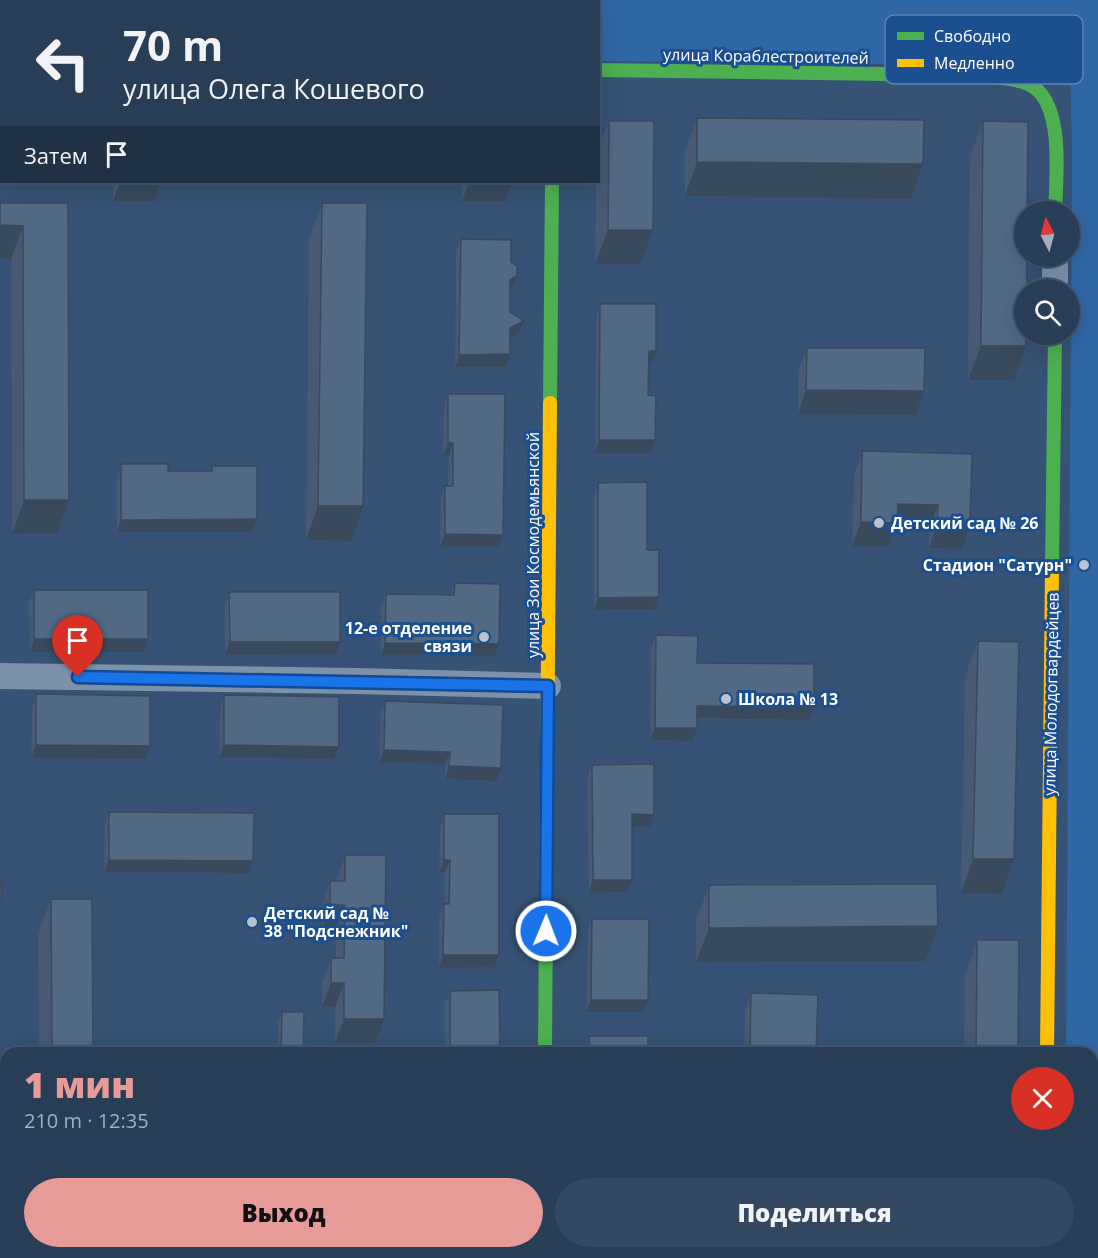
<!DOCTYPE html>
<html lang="ru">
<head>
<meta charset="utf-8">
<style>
	:root { --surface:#283e57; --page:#344961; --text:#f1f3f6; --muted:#a5aeba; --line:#44576d; --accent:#e69b98 }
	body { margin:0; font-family:"Open Sans",sans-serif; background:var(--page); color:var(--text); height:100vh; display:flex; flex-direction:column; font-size:22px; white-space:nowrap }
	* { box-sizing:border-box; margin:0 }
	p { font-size:20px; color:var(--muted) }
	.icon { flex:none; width:33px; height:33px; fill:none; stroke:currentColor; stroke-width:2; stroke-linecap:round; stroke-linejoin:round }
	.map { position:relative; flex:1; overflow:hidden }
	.details { position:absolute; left:0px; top:1047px; width:1098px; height:212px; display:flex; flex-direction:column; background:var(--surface); border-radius:18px 18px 0 0; box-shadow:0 6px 24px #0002,0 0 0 2px var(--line) }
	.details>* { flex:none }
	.banner { position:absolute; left:0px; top:0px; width:600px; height:183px; box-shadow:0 6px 24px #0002,0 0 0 2px var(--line); background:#283e57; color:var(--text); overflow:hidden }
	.needle { width:39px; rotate:354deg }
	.fabs { position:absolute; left:1014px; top:201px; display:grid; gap:12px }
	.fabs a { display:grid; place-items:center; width:66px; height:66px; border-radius:50%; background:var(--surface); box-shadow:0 6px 24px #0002,0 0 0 2px var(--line); font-size:30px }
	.pin { position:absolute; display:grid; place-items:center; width:51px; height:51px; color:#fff; margin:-62px -26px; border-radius:50% 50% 50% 0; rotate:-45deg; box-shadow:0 0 6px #0007 }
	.pin .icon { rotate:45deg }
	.me { position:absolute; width:66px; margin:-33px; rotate:1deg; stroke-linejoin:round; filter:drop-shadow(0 0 4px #0008) }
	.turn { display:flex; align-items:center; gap:21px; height:126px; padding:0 24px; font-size:27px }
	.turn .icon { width:78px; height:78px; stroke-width:2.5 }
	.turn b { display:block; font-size:42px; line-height:51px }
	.then { display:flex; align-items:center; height:57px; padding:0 24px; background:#0003; gap:12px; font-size:22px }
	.round { display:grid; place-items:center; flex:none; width:63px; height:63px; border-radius:32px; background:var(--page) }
	.headline { display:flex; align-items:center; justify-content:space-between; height:102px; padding:0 24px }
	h1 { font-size:36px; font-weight:800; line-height:45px; color:var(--accent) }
	.action { display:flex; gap:12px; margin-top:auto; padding:12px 24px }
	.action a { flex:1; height:69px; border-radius:36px; background:var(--accent); color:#111; font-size:24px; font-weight:800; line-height:69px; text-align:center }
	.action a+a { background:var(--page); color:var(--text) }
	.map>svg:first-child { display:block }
</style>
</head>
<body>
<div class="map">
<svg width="1098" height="1258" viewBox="0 0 1098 1258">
	<rect width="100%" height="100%" fill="#365274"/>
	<path fill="#2f66a5" d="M583,0H1098V1223L1092,1219V1053H1066L1072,154L1070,66L599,61L598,2Z"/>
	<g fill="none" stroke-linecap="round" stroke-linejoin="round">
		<path stroke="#7d92a8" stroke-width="26" d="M1055,290V256
			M0,676L357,681L548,686
			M1045,1258V1252"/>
		<path stroke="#4caf50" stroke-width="14" d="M0,56H2
			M598,70L954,75C976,77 1018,75 1035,88C1064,110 1056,180 1055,212
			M550,403L552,182
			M1052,567L1055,334
			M545,1053L547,778
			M544,1252V1258"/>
		<path stroke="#ffc107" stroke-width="14" d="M547,778L550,403
			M1047,1053L1052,567"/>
	</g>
	<path fill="#475a72" d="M697,118L911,199L685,196V152Z
		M609,121L640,264H595L596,182H598V149Z
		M983,121L1014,380H968L970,156Z
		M113,182H512L505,201H462V185L161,183L155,201H113Z
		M0,203H68L69,500L57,533L12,534L11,259Z
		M322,203L351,541L306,540L309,238Z
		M461,239L511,262L517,276L512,289L510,290V312L524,321L519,333L510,338V354L505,367H455L456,252Z
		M600,304L652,363H648V395L651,453H595L596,316Z
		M807,348L924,391L916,415L798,414V372Z
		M448,394L503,535L498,547H440L441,498L445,486H448L449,455H443L444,406Z
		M862,451L970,525L962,549L929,548V529L895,528L889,547L852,546L854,476Z
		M121,464L168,471H210L212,466L252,532H117V477Z
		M598,483L647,550L659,597L655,609L594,610V495Z
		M455,583L494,656L381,655V606L386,594L451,595Z
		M34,590L148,639L144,652H30L29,603Z
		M229,592L336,654L225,655V605Z
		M656,635L697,663L814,707L809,720L697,719L692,741L650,740L651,648Z
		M978,641L1002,894L961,893L965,676Z
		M36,694L146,759L31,758L32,707Z
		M224,695L339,747L334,759L219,757L220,707Z
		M385,701L496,781L445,779V764L379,762L381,714Z
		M592,765L654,815L650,827H632V880L628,892L589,893L587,778Z
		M109,812L249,873L104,872L105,824Z
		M444,814L494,967L439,968V916L444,904H445V872H439L440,827Z
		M345,855L375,1043H335V1007H322V983L331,958H336V929H322V905L330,881H336Z
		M709,885L925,961L696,962V920Z
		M51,899L93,1053H39L38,933Z
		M592,919L648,1000L643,1012H586L588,931Z
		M977,940L1018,1053H964L965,975Z
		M450,991L500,1053H445V1003Z
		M751,993L816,1053H744L745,1012Z
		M282,1012L303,1053H278V1021Z
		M589,1036L648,1053H584V1049Z
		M87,1252H139V1258H87Z
		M259,1252H309V1258H259Z
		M355,1252H499V1258H355Z
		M586,1252H827V1258H586Z
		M880,1252H1001V1258H880Z"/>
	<path fill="#394a5c" d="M40,0H82V2H40Z
		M0,145H2V180H0Z
		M697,162L923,164L911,199L685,196Z
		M120,182H463L462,185L161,183L155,201H113Z
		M469,182H512L505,201H462Z
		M0,225L23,226L11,259H0Z
		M608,230H653L640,264H595Z
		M517,276L512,289L506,292L510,280Z
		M524,321L519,333L506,341L510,328Z
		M981,346H1026L1014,380H968Z
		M649,351H656L652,363H644Z
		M510,354L505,367H455L459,355Z
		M806,390L924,391L916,415L798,414Z
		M599,440H655L651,453H595Z
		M448,443H453L449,455H443Z
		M24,500H69L57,533L12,534Z
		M898,504L938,505L929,529L895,528L889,547L852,546L861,522Z
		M318,506H363L351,541L306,540Z
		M257,519L252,532H117L121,520Z
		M937,524L970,525L962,549L929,548Z
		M445,534L503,535L498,547H440Z
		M659,597L655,609L594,610L598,598Z
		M34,639H148L144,652H30Z
		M230,642H340L336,654L225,655Z
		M385,643L499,644L494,656L381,655Z
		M697,706L814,707L809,720L692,718Z
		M655,728H697L692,741L650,740Z
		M36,745L150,746L146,759L31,758Z
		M224,745L339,747L334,759L219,757Z
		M384,750L450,752L445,764L379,762Z
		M449,766L501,768L496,781L445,779Z
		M632,814L654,815L650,827H627Z
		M973,859H1014L1002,894L961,893Z
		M109,860L253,861L249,873L104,872Z
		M444,860H450L445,872H439Z
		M593,880H632L628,892L589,893Z
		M330,905H345L336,929H322Z
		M938,926L925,961L696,962L709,928Z
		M443,955H499L494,967L439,968Z
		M331,983H344L335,1007H322Z
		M591,1000H648L643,1012H586Z
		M344,1019H384L375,1043H335Z"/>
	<path fill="#526984" stroke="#394a5c" stroke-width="1.5" d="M0,106H2V145H0Z
		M697,118L924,120L923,164L697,162Z
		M609,121H654L653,230H608Z
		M983,121L1028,122L1027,212H1024V256H1027V290H1024V334H1026V346H981Z
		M0,203H68L69,500H24L23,226L0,225Z
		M322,203H367L363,506H318Z
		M461,239L511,240V262L517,266V276L510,280V312L524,321L510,328V354L459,355Z
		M600,304H656V351H649L648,395L656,396L655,440H599Z
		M807,348H925L924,391L806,390Z
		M448,394H505L503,535L445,534V486H453V443H448Z
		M862,451L972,454L970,525L937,524L938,505L898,504L897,523L861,522Z
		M121,464H168V471H212V466H257V519L121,520Z
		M647,482V550H659V597L598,598V483Z
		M455,583L500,584L499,644L385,643L386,594L454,595Z
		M34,590H148V639H34Z
		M229,592H340V642H230Z
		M656,635L698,636L697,663L814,664V707L697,706V728H655Z
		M978,641L1019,642L1014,859H973Z
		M36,694L150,696V746L36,745Z
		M224,695L339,697V747L224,745Z
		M385,701L503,705L501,768L449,766L450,752L384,750Z
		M654,764V815L632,814V880H593L592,765Z
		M109,812L254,813L253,861L109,860Z
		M444,814H499V955H443L444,904H449L450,860H444Z
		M345,855H386L384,1019H344V983H331V958H344L345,905H330V881H345Z
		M0,882H2V900H0Z
		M937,884L938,926L709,928V885Z
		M51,899H92L93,1053H52Z
		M592,919H649L648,1000H591Z
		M977,940H1019L1018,1053H976Z
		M499,990L500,1053H450V991Z
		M751,993L818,995L816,1053H750Z
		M282,1012H304L303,1053H281Z
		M589,1036H648V1053H589Z
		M0,1229H6V1252H43V1258H0Z
		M93,1252H139V1258H93Z
		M266,1252H309V1258H266Z
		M359,1252H499V1258H359Z
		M590,1252H827V1258H590Z
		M884,1252H1001V1258H884Z"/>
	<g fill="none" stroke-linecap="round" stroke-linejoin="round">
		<defs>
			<path id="route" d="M78,677L548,686L546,931"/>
		</defs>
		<use href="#route" stroke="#114b97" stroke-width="15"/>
		<use href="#route" stroke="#1a73e8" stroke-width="10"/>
	</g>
	<g fill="#b9c2ce" stroke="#1b4f8f" stroke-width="2">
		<circle cx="879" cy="523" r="6"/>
		<circle cx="1084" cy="565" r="6"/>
		<circle cx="484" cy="637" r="6"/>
		<circle cx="726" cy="699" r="6"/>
		<circle cx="252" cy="922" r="6"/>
	</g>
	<g text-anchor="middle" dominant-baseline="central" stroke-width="6" stroke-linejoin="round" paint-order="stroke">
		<g font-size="16" fill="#fff" stroke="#1b4f8f">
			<text transform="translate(766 56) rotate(1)">улица Кораблестроителей</text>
			<text transform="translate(533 545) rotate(-90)">улица Зои Космодемьянской</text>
			<text transform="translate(1051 694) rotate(-89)">улица Молодогвардейцев</text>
		</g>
		<g font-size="16" font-weight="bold" fill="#fff" stroke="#1b4f8f" text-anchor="start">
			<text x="891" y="523">Детский сад № 26</text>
			<text x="1072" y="565" text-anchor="end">Стадион "Сатурн"</text>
			<text x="472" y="628" text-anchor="end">12-е отделение<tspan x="472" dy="18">связи</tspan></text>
			<text x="738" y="699">Школа № 13</text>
			<text x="264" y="913">Детский сад №<tspan x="264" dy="18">38 "Подснежник"</tspan></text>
		</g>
	</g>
	<rect x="885" y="15" width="198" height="69" rx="9" fill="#1b4f8f" stroke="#5f84b1" stroke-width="1.5"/>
	<rect x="897" y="32" width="27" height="8" fill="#4caf50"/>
	<rect x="897" y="59" width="27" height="8" fill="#ffc107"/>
	<g font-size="16" fill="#fff">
		<text x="934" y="42">Свободно</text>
		<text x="934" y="69">Медленно</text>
	</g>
</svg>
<div class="fabs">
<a><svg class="needle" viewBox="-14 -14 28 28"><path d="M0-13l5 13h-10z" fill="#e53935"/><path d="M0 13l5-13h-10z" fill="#a5aeba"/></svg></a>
<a><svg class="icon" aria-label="search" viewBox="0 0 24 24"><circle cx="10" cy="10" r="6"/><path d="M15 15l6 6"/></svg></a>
</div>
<div class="pin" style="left:78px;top:677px;background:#d93025"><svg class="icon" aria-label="arrive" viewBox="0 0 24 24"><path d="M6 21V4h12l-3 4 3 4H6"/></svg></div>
<svg class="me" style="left:546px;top:931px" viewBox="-20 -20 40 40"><circle r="17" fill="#1a73e8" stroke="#fff" stroke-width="3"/><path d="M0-11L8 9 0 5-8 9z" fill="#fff"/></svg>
<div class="banner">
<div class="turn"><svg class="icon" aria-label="left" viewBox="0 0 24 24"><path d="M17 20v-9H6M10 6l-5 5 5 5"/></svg><div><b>70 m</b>улица Олега Кошевого</div></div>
<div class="then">Затем<svg class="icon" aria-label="arrive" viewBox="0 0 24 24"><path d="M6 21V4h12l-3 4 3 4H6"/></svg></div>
</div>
<section class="details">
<div class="headline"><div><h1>1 мин</h1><p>210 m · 12:35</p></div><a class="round" style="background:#d93025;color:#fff"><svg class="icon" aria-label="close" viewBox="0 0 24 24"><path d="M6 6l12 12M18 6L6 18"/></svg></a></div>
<div class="action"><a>Выход</a><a>Поделиться</a></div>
</section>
</div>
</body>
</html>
